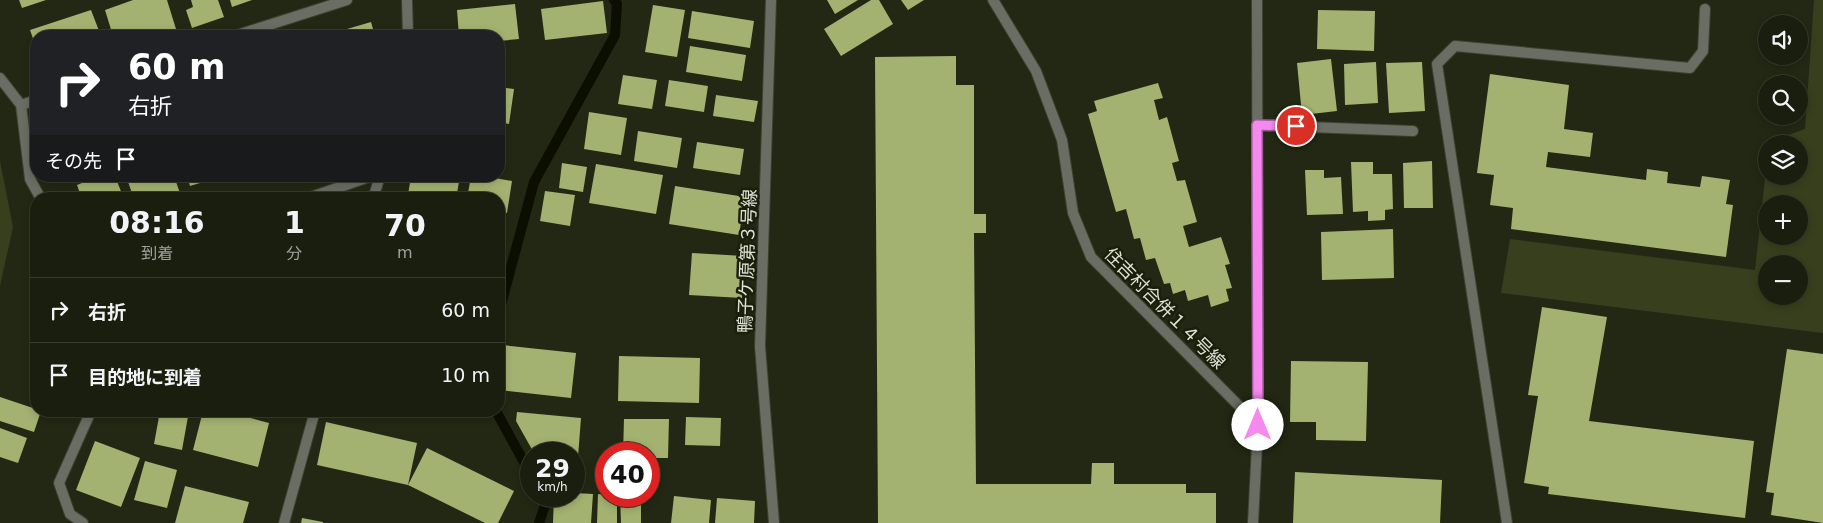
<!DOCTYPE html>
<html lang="ja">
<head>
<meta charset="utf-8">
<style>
	:root { --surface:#1a1e0f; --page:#272b1d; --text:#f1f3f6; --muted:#9fa29e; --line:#383c2f }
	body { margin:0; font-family:"DejaVu Sans","Noto Sans JP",sans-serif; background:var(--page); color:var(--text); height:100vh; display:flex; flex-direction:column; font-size:19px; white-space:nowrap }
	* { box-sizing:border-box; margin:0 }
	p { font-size:16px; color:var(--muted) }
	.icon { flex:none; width:28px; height:28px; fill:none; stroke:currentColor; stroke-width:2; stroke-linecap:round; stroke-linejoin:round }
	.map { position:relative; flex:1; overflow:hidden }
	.side { position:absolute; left:30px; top:192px; width:475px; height:225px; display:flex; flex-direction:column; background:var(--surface); border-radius:20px; box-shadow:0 2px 8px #0003,0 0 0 1px var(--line) }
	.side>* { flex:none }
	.guide { position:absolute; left:30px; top:30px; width:475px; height:152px; border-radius:20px; box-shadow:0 2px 8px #0003,0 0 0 1px var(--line); background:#202124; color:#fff; overflow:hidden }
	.tools { position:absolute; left:1758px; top:15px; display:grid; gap:10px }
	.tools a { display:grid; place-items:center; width:50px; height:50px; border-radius:50%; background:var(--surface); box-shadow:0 2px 8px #0003,0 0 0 1px var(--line); font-size:25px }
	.speed { position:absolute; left:520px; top:442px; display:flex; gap:10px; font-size:25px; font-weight:700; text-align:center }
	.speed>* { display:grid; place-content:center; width:65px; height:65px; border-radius:50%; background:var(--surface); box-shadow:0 2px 8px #0003,0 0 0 1px var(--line); line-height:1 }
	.speed small { font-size:12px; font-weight:400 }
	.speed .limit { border:8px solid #d22; background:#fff; color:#111 }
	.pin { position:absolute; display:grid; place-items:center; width:42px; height:42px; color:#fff; margin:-21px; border:2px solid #fff; border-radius:50%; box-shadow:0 1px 5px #0007 }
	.me { position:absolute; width:55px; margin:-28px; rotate:0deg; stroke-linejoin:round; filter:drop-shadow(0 0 4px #0008) }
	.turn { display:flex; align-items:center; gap:18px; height:105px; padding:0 15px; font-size:22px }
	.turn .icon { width:65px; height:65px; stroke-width:2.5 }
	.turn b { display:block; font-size:35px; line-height:42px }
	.then { display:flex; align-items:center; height:48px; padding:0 15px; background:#0003; gap:10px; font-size:19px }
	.eta { display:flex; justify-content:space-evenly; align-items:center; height:85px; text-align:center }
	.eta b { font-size:30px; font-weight:700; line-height:35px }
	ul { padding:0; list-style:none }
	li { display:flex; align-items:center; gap:15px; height:65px; padding:0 15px; border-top:1px solid var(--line) }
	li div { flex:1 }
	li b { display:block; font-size:19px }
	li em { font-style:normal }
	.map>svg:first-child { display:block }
</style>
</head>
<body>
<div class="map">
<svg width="1823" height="523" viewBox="0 0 1823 523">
	<rect width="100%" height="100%" fill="#232814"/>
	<path fill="#383f1d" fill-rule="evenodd" d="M1814,0H1823V333L1501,293L1510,239L1755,270L1766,169V176H1799V144H1769V142L1805,129ZM1766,204H1799V236H1766ZM1766,264H1799V296H1766Z
		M0,161L13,227L0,286Z"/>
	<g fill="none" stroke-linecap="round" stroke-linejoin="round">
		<path stroke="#0b0e00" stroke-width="10" d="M499,312L534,182L615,35L617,4L614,0
			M496,411L531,475
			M539,523L546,502L543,496"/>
	</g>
	<path fill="#a3b271" d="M19,0H46L22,8Z
		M133,0H167L176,29L153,36H113L105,10Z
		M191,0H218L224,17L192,28L186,10L193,7Z
		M230,0H252L232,7Z
		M827,0H858L835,14Z
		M871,0H879L893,24L841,56L824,29Z
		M901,0H924L908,10Z
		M603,1L607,33L545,40L541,9Z
		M515,4L519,39L499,41V36H459L457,10Z
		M653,5L685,10L677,57L645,52Z
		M91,10L101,36H36V47L30,30Z
		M1318,10L1375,11L1374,51L1317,49Z
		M692,11L754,21L750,48L688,38Z
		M371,22L375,36H323Z
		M690,46L746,55L742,81L686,72Z
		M956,56V85H974V214H986V233H974L976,484H1091L1092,463H1114V484H1186V493H1216V523H878L875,57Z
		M1331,59L1337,111L1302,115L1297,63Z
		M1376,62L1378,103L1345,105L1344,64Z
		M1422,62L1425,111L1389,113L1386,63Z
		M1490,74L1569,85L1564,129L1593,133L1590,157L1548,152L1546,167L1646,180L1647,169L1668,172L1667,183L1700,187L1702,176L1730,180L1726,204L1733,205L1726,257L1511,229L1513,208L1490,205L1494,175L1477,173Z
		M623,75L657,80L652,109L618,104Z
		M669,80L708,86L704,112L665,106Z
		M1158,83L1163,98L1154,100L1159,120L1167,117L1179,161L1172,163L1177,181L1185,180L1197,222L1183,226L1189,247L1221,237L1230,264L1225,265L1232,288L1226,289L1229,301L1211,307L1208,295L1188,301L1185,290L1173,294L1170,283L1164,284L1155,258L1146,260L1140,238L1134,239L1126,209L1116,212L1088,114L1097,111L1094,101Z
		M499,87L514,89L509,124L499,122Z
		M716,95L758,101L754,122L713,116Z
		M589,112L627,118L621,155L584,149Z
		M638,131L682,138L677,168L634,161Z
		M697,142L744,149L740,175L693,168Z
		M1432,161L1433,208H1404L1403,163Z
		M1351,162H1373V174H1392L1393,209L1385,210V220L1368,221V211L1353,212Z
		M562,163L587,167L583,192L559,188Z
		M596,164L663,175L656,214L589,203Z
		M1305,170H1324V178L1341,177L1343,214L1307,215Z
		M99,176H115L124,199H82L77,185Z
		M126,176H174L182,199H134Z
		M187,176H220V177L190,186Z
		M411,176H460L456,199H432L408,195Z
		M471,176H484L512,181L507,213L499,211V199H467Z
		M675,186L745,197L739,235L669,224Z
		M545,191L575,195L570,226L540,221Z
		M1393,229L1394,278L1322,280L1321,232Z
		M692,253L744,256L742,298L689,295Z
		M1542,307L1607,317L1589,421L1754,441L1745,518L1548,494L1549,487L1524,483L1538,396L1528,395Z
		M502,345L576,353L571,398L499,390Z
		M1787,349L1823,354V523L1771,515L1774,493L1766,492Z
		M619,356L700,358L699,403L618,401Z
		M1291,361L1368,362L1366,441L1316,440V422H1290Z
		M0,397L36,409V411H41L34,432L0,421Z
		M119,411H148L147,418Z
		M160,411H189L182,450L154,444Z
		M203,411H224L269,423L258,467L193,450Z
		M436,411H464L462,418Z
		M517,412L581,418L578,457L574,456V454L534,453L516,421Z
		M686,417L721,418L720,446L685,445Z
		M624,419H669L668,458H649V454H623Z
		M326,422L417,443L408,485L317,465Z
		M0,428L27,438L18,463L0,457Z
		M95,441L140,458L121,507L76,490Z
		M427,448L514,491L498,523H485L408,485Z
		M145,461L177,470L167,508L134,500Z
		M1295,472L1442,480L1440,523H1293Z
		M185,486L249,502L243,523H175Z
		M574,493L593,494L591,523H553L554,496H574Z
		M598,494L617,496V523H597Z
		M620,496H641V523H621Z
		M674,496L711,500L709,523H671Z
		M717,498L755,501L754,523H715Z
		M302,518L323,522V523H301Z"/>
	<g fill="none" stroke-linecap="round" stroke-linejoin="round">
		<defs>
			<path id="minor" d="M407,0L408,36
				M771,0L760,346L774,523
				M234,36L347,0
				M0,78L21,105L30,179L41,199
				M21,105L36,100
				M1257,125L1413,131
				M305,199L372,176
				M373,199L380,176
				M83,523L70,514L59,483L91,411
				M284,523L315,411
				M1507,523L1437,64L1455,46L1690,68L1703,51L1705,9"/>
			<path id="tertiary" d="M993,0L1036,71L1062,140L1073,213L1091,257L1258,425
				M1253,523L1258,425L1257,0"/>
		</defs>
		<use href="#minor" stroke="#3d422f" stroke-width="12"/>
		<use href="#tertiary" stroke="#3d422f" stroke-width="12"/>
		<use href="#minor" stroke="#6a6d63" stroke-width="10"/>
		<use href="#tertiary" stroke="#6a6d63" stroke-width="10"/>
	</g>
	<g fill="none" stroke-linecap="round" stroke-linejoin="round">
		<defs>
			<path id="route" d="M1258,425L1257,125L1296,126"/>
		</defs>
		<use href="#route" stroke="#9f599b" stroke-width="12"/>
		<use href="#route" stroke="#f589ee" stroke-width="9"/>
	</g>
	<g text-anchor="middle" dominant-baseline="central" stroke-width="5" stroke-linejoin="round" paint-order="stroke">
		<g font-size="18" fill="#dfe3d6" stroke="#1a1e0a">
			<text transform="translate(747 261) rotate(-88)">鴨子ケ原第３号線</text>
			<text transform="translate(1165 308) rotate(45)">住吉村合併１４号線</text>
		</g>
	</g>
</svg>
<div class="tools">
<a><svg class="icon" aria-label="sound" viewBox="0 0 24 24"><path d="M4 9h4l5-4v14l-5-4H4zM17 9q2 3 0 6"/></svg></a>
<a><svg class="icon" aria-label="search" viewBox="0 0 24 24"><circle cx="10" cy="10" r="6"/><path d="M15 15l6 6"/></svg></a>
<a><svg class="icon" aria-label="layers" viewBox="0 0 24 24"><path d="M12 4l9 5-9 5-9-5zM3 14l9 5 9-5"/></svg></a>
<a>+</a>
<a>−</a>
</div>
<div class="speed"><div>29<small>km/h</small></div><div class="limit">40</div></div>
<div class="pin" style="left:1296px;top:126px;background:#d93025"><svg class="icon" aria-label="arrive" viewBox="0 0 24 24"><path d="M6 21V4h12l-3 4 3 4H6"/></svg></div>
<svg class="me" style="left:1258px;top:425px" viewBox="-20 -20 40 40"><circle r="19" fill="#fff"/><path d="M0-13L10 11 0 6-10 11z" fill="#f589ee"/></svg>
<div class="guide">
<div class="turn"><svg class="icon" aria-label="right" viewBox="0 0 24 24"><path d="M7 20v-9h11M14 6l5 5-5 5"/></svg><div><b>60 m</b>右折</div></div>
<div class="then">その先<svg class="icon" aria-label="arrive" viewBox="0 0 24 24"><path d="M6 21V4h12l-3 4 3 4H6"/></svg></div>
</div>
<section class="side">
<div class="eta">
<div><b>08:16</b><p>到着</p></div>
<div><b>1</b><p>分</p></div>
<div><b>70</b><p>m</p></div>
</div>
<ul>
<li><svg class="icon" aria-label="right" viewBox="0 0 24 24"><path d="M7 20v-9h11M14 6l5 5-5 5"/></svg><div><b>右折</b></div><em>60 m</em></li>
<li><svg class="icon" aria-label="arrive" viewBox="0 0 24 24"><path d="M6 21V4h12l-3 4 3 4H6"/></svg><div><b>目的地に到着</b></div><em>10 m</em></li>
</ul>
</section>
</div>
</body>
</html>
